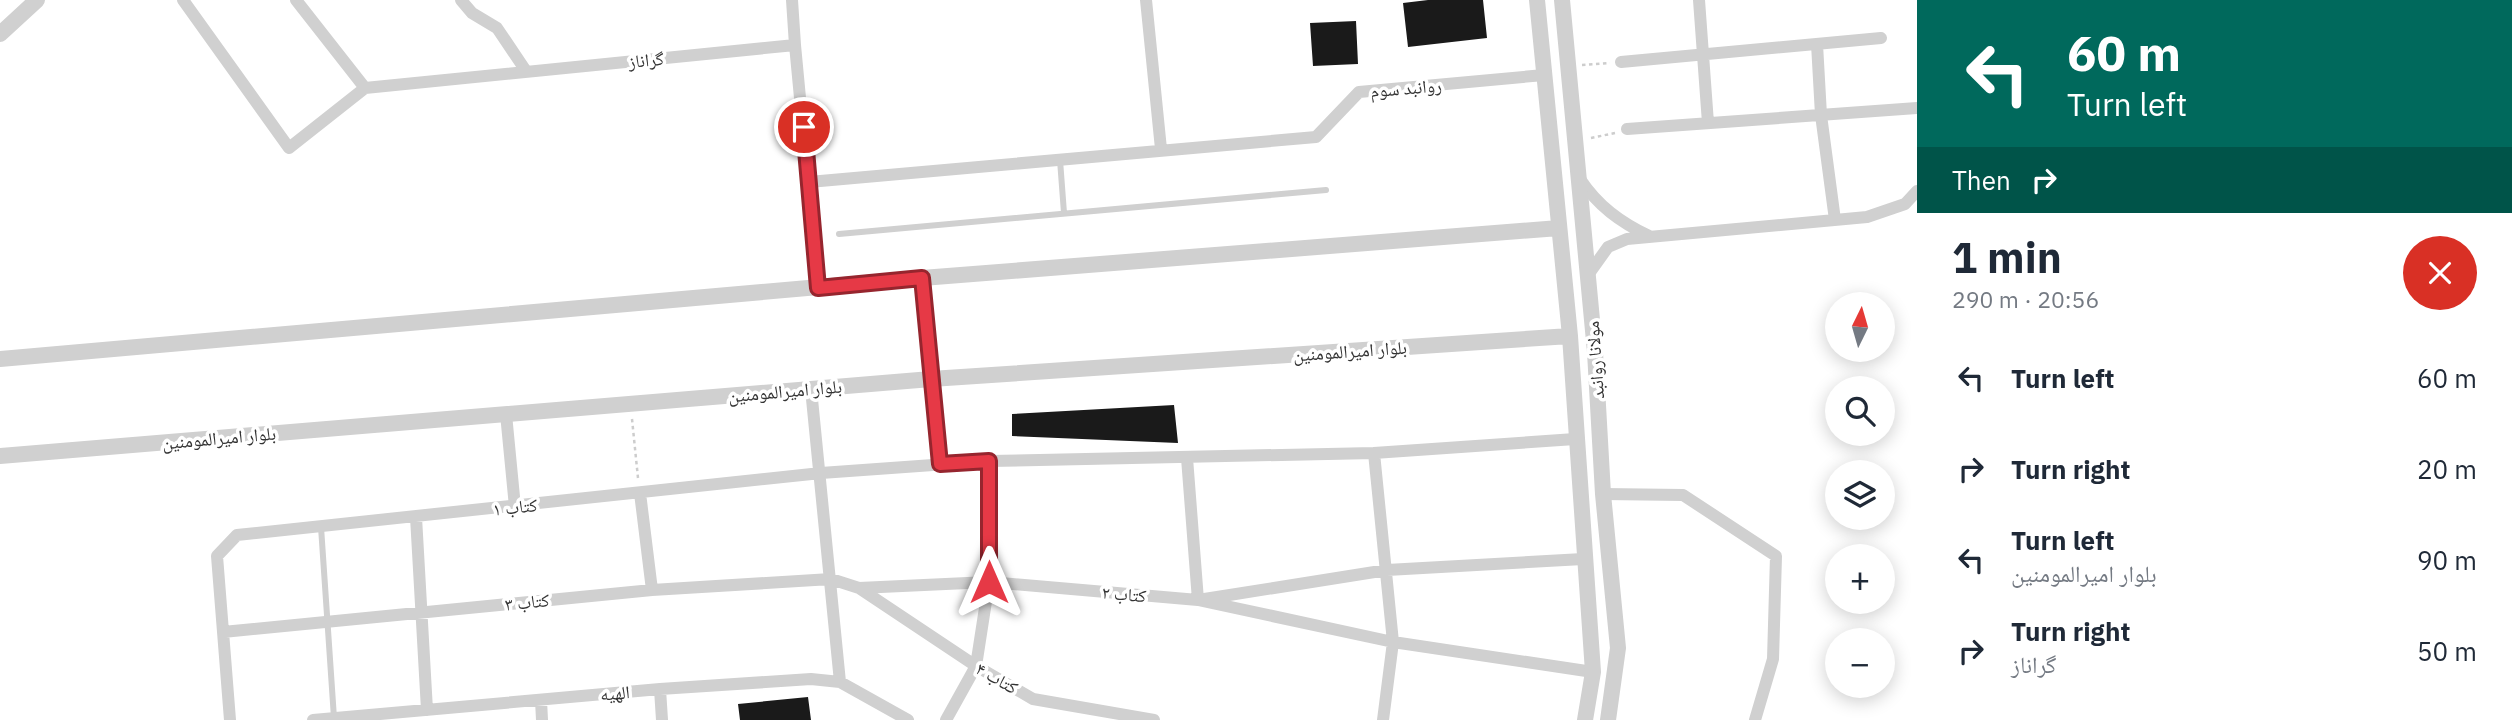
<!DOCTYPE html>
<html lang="en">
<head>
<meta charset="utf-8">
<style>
	:root { --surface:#fff; --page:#f6f6f7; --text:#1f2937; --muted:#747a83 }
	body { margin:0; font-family:"IBM Plex Sans","Noto Naskh Arabic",sans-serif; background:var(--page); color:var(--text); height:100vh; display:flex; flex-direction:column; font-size:26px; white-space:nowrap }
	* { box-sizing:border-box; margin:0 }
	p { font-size:23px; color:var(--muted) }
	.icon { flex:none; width:38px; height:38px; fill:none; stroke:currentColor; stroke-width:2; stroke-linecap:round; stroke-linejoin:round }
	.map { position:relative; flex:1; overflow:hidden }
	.sheet { display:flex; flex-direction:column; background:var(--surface); width:595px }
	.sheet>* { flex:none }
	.top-card { background:#00695c; color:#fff; overflow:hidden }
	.needle { width:46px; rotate:5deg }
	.controls { position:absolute; left:1825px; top:292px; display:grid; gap:14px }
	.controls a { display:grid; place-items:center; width:70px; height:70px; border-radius:50%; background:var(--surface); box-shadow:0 4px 18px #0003; font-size:35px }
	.pin { position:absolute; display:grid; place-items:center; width:60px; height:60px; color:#fff; margin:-30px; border:4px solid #fff; border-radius:50%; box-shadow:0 2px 7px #0007 }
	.me { position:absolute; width:77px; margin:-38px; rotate:0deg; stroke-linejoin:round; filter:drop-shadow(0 0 5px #0008) }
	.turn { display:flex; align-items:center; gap:24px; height:147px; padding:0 35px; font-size:32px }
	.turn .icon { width:91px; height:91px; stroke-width:2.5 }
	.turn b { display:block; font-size:49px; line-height:60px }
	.then { display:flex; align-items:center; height:66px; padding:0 35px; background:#0003; gap:14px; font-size:26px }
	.round { display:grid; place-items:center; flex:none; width:74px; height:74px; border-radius:37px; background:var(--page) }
	.summary { display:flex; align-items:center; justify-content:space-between; height:119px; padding:0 35px }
	h1 { font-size:42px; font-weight:700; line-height:52px }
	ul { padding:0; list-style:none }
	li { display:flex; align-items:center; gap:21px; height:91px; padding:0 35px }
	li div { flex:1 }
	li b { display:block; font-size:26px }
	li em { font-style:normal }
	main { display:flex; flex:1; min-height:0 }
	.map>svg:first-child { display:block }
</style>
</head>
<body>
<main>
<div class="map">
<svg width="1917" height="720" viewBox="0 0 1917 720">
	<rect width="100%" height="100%" fill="#fff"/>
	<path fill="#1a1a1a" d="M1428,0H1483L1487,38L1408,47L1403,3Z
		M1356,21L1358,64L1313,66L1310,23Z
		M1174,405L1178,443L1012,436V414Z
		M808,697L811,720H740L738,704Z"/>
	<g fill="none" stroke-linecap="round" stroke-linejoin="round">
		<path stroke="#cdcdcd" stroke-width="2.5" stroke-dasharray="3.5 3.5" stroke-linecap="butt" d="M1582,65L1610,63
			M1591,138L1615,133
			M632,419L638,478"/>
		<path stroke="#d0d0d0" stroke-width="6" d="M1060,160L1064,213
			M839,234L1326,190
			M321,527L334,718"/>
		<path stroke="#d0d0d0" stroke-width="12" d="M183,0L289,148L365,88
			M296,0L365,88L795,45L818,288
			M461,0L472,13L497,28L526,71
			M792,0L795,45
			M1146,0L1161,149
			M1699,0L1708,123
			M1817,44L1821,115L1835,220
			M1621,62L1881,38
			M1627,129L1917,108
			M1580,179C1598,206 1620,222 1649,236
			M809,182L1316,137L1359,92L1544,75
			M1588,275L1608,247L1627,239L1867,217L1905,204L1917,191
			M811,389L840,682
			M506,414L515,507
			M1374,453L1393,642L1383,720
			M1187,458L1198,600L1393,642L1593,672
			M640,493L652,590
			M1603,494L1683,495L1776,556L1773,659L1755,720
			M416,517L427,710
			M859,588L989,582L1198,600L1387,570L1583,559
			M223,632L652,590L831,579L859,588L976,666L1033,699L1154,720
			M660,689L662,720
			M541,700L542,720
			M230,720L217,556L237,535L821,473L989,461L1374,453L1575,439
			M313,720L660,689L811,679L840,682L908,720
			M946,720L976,666L989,582V461"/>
		<path stroke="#d0d0d0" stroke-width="16" d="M1537,0L1570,336L1593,672L1585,720
			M1562,0L1595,352L1603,494L1618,648L1608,720
			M0,34L37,0
			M922,278L940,464
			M0,359L922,278L1559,228
			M0,456L931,379L1570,336"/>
	</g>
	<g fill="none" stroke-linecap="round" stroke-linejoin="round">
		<defs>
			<path id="route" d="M804,127L818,288L922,278L940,464L989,461V582"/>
		</defs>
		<use href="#route" stroke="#96252e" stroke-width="18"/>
		<use href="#route" stroke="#e63946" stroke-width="12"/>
	</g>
	<g text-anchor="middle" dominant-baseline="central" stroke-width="7" stroke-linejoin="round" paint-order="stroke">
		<g font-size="18" fill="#333" stroke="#fff">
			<text transform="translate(646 60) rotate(-6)">گراناز</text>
			<text transform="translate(1406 88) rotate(-5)">روانبد سوم</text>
			<text transform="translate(1350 351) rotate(-4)">بلوار امیرالمومنین</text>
			<text transform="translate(1595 360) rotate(-94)">مولانا روانبد</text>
			<text transform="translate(785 391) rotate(-5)">بلوار امیرالمومنین</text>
			<text transform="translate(219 438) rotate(-5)">بلوار امیرالمومنین</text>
			<text transform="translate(515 507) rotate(-6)">کتاب ۱</text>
			<text transform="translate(1124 594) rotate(5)">کتاب ۲</text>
			<text transform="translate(527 602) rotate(-6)">کتاب ۳</text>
			<text transform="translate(997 678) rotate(30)">کتاب ۴</text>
			<text transform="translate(615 693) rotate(-5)">الهیه</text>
		</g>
	</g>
</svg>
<div class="controls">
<a><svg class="needle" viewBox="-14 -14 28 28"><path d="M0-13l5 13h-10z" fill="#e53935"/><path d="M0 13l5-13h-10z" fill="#747a83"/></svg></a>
<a><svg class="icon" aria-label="search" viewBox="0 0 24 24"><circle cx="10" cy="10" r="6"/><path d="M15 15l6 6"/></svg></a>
<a><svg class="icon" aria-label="layers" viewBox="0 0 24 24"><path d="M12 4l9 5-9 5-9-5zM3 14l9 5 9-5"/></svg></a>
<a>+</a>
<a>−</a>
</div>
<div class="pin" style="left:804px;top:127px;background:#d93025"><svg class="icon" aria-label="arrive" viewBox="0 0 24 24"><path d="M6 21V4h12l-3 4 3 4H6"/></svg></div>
<svg class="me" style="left:989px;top:582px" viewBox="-20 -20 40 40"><path d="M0-17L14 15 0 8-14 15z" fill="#e63946" stroke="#fff" stroke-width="4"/></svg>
</div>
<section class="sheet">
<div class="top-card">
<div class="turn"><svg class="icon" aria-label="left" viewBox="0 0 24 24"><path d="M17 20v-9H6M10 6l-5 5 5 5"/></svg><div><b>60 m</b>Turn left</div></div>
<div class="then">Then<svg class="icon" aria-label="right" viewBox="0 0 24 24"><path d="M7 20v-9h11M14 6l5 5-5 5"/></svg></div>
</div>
<div class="summary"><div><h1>1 min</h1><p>290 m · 20:56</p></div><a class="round" style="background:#d93025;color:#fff"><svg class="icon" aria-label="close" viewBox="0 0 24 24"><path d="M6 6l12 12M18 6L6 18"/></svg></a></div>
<ul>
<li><svg class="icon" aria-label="left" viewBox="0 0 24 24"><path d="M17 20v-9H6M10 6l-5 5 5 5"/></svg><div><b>Turn left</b></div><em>60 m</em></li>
<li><svg class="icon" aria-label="right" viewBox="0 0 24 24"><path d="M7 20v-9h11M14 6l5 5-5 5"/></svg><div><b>Turn right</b></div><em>20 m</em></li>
<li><svg class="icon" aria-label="left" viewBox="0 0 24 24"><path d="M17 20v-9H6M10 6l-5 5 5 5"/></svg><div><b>Turn left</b><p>بلوار امیرالمومنین</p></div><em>90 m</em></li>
<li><svg class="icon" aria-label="right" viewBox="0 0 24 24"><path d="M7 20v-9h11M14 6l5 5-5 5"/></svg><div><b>Turn right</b><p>گراناز</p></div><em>50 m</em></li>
</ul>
</section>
</main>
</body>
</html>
